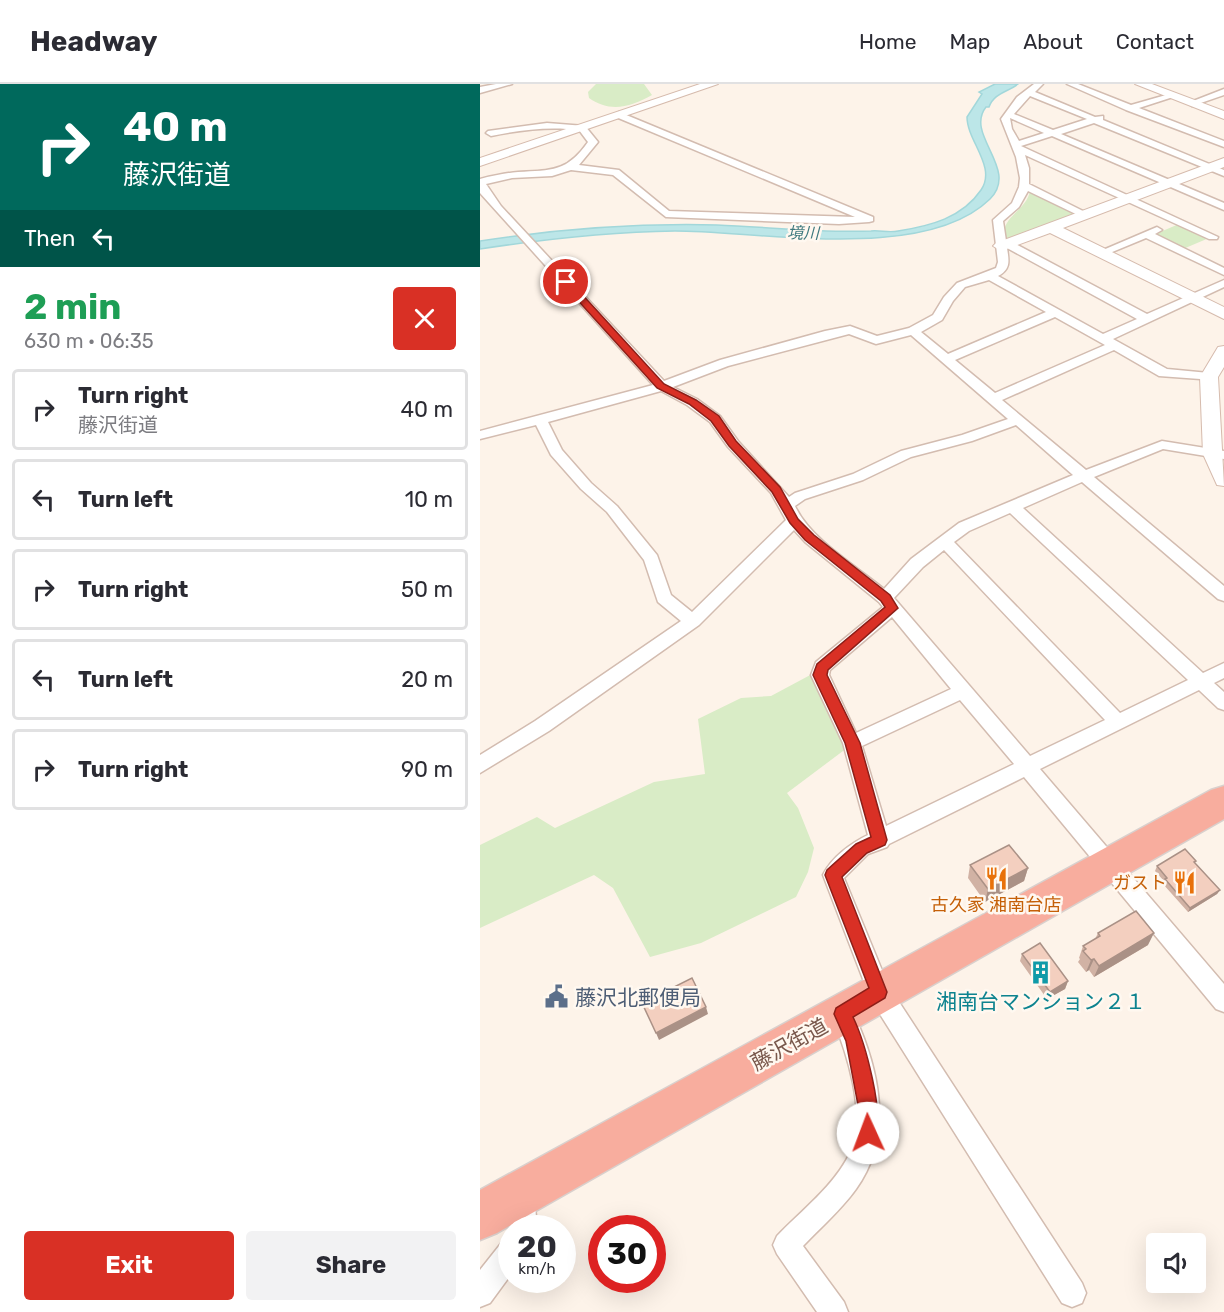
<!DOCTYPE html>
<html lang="en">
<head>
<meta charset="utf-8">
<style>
	:root { --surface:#fff; --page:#f2f2f3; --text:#2b2b33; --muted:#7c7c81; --line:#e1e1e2; --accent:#d93025 }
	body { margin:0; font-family:Rubik,"Noto Sans JP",sans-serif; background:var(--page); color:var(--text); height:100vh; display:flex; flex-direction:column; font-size:22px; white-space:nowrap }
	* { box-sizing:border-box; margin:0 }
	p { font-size:20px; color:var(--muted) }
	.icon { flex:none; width:33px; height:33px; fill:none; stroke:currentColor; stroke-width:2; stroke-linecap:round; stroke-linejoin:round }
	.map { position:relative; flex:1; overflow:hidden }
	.panel { display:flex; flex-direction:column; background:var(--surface); width:480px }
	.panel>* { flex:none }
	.banner { background:#00695c; color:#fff; overflow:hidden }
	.buttons { position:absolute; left:666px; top:1149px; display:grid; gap:12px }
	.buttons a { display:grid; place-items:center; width:60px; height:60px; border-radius:6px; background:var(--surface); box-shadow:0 6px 24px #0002; font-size:30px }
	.speed { position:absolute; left:18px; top:1131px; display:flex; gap:12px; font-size:30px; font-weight:700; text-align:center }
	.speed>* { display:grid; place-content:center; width:78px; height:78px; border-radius:50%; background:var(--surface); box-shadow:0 6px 24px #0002; line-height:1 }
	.speed small { font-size:15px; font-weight:400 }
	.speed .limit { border:9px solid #d22; background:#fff; color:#111 }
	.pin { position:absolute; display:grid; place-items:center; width:51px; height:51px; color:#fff; margin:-26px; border:3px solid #fff; border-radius:50%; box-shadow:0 2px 6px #0007 }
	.me { position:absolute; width:66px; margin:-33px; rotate:358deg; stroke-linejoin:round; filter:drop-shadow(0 0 4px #0008) }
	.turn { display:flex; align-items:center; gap:21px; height:126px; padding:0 24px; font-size:27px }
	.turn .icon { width:78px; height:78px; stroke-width:2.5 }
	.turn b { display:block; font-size:42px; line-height:51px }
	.then { display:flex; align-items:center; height:57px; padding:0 24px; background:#0003; gap:12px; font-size:22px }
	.round { display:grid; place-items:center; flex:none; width:63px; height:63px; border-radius:6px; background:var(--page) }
	.head { display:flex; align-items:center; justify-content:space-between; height:102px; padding:0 24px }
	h1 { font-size:36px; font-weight:700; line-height:45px; color:#1e9e55 }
	.primary-button { display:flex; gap:12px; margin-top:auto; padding:12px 24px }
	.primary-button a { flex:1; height:69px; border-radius:6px; background:var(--accent); color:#fff; font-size:24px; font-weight:700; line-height:69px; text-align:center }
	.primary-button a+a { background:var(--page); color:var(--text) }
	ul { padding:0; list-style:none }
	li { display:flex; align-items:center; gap:18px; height:81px; margin:0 12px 9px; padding:0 12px; border:3px solid var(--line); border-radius:6px }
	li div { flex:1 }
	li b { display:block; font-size:22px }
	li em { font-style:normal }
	header { display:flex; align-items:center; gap:36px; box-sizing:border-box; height:84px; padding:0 30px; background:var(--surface); border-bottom:2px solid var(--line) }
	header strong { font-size:28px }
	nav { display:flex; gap:33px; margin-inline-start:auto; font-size:21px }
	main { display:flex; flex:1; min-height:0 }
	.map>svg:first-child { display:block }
</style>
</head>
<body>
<header>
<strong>Headway</strong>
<nav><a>Home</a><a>Map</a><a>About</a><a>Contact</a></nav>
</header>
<main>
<section class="panel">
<div class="banner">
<div class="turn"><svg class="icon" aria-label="right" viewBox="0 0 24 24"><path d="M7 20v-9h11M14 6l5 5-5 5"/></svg><div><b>40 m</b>藤沢街道</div></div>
<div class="then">Then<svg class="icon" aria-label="left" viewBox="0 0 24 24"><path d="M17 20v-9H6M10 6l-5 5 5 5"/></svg></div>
</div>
<div class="head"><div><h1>2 min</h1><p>630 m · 06:35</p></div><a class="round" style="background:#d93025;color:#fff"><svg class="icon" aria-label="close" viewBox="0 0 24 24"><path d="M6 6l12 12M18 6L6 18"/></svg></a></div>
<ul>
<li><svg class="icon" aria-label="right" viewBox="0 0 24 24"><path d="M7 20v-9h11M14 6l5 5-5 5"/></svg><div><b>Turn right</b><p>藤沢街道</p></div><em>40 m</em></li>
<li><svg class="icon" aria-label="left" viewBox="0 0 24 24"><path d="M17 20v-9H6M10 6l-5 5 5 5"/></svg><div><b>Turn left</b></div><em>10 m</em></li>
<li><svg class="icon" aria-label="right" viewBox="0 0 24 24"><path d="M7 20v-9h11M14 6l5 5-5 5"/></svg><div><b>Turn right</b></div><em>50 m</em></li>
<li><svg class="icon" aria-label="left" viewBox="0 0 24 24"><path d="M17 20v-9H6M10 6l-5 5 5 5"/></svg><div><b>Turn left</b></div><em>20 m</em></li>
<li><svg class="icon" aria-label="right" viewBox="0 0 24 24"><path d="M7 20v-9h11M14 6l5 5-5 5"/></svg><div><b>Turn right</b></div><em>90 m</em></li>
</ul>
<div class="primary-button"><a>Exit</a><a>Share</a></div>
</section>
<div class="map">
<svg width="744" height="1228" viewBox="0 0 744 1228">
	<rect width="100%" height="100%" fill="#fdf3e9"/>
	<path fill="#d9ecc6" d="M116,0H164L172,11C151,23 130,29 109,14L108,8Z
		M550,107L598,130L525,157C518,133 546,128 550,107Z
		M699,140L729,154L703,165L673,151Z
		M334,589L367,664L307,709L318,724L334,764L328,788L316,813L221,859L170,873L133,804L114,791L0,844V761L57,733L75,744L174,698L225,690L218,635L261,614L291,612Z"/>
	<path fill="#bce6e8" stroke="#a2d7da" stroke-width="1.5" d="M515,0H538C528,8 514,9 509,23H506C484,51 540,85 510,115C445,179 280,147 195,147C130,148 65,155 0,165V157C78,145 157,139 237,141C289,143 339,149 391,147C400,146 409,149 418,147C450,142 482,134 501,106C517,83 487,57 487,33L502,10L499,8Z"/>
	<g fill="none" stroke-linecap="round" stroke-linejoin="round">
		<defs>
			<path id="street" d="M16,0H32L0,9V3Z
				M554,0H563L555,8L615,33L623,32V36L744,86V92L614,39L581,50L744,119V126L572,52L541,62L738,153L737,155H729L545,71L549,84V100L611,131L602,133L548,107L539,123L523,137L526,157L532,158L667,230L744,196V203L633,255L687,285L729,289L735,293L734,296L679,292L634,266L522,316L606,386L682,357L744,367V375L683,365L614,393L744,502V517L738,515L602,398L543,424L723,589L744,579V594L734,599L744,608V626L738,624L719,606L560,685L744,900V928L736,925L544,693L409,760L407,763L388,770L364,794L408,901L602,1199L606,1209L602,1219L592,1223L582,1219L391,916L343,791C351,774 371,759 388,751L363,659L331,591L336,578L403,523L399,518L325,458L314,446L219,541L69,647L0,689V671L55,637L201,537L178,518L164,476L127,428L101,405L71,371L56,341L0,355V347L173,301L0,109V95C12,92 25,89 38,88C72,86 87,88 108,58L99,46C69,42 40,46 11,52L6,49L8,47L67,39L105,42L118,58L99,81L139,86L189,127L375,133L136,33L135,31L139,28L393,133V137L389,138L359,140L186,133L133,91L91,86L72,92L32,94L6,100L21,122L184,297L240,276L345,247L370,242L397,252L429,244L453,231L464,213L477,199L516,184L518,178L513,136L532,119L539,103L540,94L536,73L521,35L537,13ZM550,12L607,35L573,46L534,30ZM530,34L564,49L539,57L532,45ZM527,164L657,235L623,250L518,192C531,185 529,177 527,164ZM509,196L566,228L468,270L441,248L462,236L473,217L485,203ZM575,233L625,261L515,309L475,276ZM369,250L396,260L431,251L528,335L482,351L421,367L373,390L315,409L309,413L258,357L240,332L217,315L193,303L248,282ZM181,307L207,321L230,338L248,363L291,409L306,436L212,528L191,511L177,471L137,422L111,399L82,366L68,338ZM536,341L593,391L479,439L431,475L404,505C376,482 330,455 315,422L325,415L383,396L431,373L492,357ZM530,429L708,596L640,629L474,458L489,447ZM464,466L625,636L550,672L414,514L443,483ZM412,533L471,605L376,649L349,591L350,586ZM480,616L534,680L406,742L382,662Z
				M587,0H598L651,21L693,9V13L659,24L744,57V63L646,26Z
				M744,5V11L712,22L708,19Z
				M677,143L682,146L675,150L744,184V191L666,154L625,171L621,172L616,169Z
				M362,919L370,922C398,979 416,1050 376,1105C361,1126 341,1143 323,1162L364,1218L368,1228H337L297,1170L293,1161L297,1152C322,1126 354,1102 370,1069C388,1031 366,966 351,930L354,922Z
				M41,1098L50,1102L54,1111L57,1144H31L28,1111L32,1102Z
				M32,1153V1189L10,1219L0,1223V1186L23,1157Z"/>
			<path id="secondary" d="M220,0H238L0,82V74Z
				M655,0H672L744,27V35Z
				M744,74V83L583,144L744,223V235L570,149L521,167L513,162L516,159Z
				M744,262V283L738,293L744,402L737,401L723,370L720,293L738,263Z"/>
			<path id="highway" d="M744,702V735L17,1149L0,1156V1106L731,706Z"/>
		</defs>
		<use href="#street" stroke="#d3bcb0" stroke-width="3"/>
		<use href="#secondary" stroke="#d6bbad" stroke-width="2"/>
		<use href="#highway" stroke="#d9d0cd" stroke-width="3"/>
		<use href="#street" fill="#fff" fill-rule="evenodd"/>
		<use href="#secondary" fill="#fff" fill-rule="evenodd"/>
		<use href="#highway" fill="#f8ad9e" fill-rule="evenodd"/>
	</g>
	<path fill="#d1b2a4" d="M716,777L715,779L740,806L737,810L708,828L683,800L684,797L675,787L677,782Z
		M490,781L548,784L544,797L505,818L488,794Z
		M618,849L668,861L614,893L609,886L606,888L598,878L600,875L599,874L603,862L615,855Z
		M542,870L588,897L585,905L567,915L540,877Z"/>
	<path fill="#aa9186" d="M548,784L544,797L505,818L508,805Z
		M740,806L737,810L708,828L710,824Z
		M674,849L668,861L614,893L619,882Z
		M614,875L609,886L606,888L611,876Z
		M588,897L585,905L567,915L570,908Z
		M226,923L228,930L179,956L176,949Z"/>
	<path fill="#f3cfbf" stroke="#aa9186" stroke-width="1.5" d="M529,761L548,784L508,805L490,781Z
		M705,765L716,777L714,778L740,806L710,824L685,795L687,794L677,782Z
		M656,827L674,849L619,882L614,875L611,876L603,867L606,865L603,862L620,852L618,849Z
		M560,859L588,897L570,908L542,870Z
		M212,894L226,923L176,949L162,919Z"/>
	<path fill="#d93025" stroke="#8d1f18" stroke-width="1.5" d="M83,196H89L184,300L216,316L239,332L256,357L300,403L318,435L334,451L410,511L418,524L348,586L347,591L380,659L407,756L405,761L387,769L362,793L407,908L405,914L373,933C385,958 405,1030 395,1055L388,1058L381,1055L378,1049V1021L366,957L354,930L356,924L389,904L345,791L347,786L376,760L391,753L365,659L333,591L337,580L405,523L401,517L325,456L310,439L292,408L249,362L231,337L209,320L177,304L83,200Z"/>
	<defs>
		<symbol id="restaurant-bare" viewBox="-9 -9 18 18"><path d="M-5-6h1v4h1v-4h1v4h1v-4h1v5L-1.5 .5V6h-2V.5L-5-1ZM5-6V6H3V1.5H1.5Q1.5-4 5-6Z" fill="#e8710a" stroke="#fff8f0" stroke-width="2.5" paint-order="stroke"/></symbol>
		<symbol id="building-bare" viewBox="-9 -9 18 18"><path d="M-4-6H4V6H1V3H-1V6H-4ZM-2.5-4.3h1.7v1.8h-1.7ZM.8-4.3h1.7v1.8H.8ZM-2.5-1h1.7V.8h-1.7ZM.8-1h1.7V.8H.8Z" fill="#0f9aa8" stroke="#fff8f0" stroke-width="2.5" paint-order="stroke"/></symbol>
		<symbol id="civic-bare" viewBox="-9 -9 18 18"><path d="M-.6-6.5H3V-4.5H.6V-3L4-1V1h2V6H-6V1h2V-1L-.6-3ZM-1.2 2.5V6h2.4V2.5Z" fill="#5c6f8a" stroke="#fff8f0" stroke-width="2.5" paint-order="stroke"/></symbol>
	</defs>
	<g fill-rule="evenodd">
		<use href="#restaurant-bare" x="500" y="778" width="33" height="33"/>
		<use href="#restaurant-bare" x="688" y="782" width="33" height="33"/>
		<use href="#building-bare" x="544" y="872" width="33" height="33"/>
		<use href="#civic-bare" x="60" y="896" width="33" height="33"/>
	</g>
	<g text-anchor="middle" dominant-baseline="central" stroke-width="5" stroke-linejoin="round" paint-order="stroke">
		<g font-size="16" font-style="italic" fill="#3e797e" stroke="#fff8f0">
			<text transform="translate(323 149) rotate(1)">境川</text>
		</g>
		<g font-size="18" fill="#c56008" stroke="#fff8f0" text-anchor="end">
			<text x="687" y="799">ガスト</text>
			<text x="516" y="821" text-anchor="middle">古久家 湘南台店</text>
		</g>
		<g font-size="21" fill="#4e5e75" stroke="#fff8f0" text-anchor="start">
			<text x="95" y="913">藤沢北郵便局</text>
		</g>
		<g font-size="21" fill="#0d838f" stroke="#fff8f0">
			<text x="561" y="917">湘南台マンション２１</text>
		</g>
		<g font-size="21" fill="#79574b" stroke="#fff8f0">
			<text transform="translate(309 960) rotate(-29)">藤沢街道</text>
		</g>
	</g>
</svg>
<div class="buttons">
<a><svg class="icon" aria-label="sound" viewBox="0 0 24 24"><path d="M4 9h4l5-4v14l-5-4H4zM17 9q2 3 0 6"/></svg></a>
</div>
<div class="speed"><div>20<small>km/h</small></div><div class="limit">30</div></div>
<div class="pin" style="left:86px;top:198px;background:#d93025"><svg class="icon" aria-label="arrive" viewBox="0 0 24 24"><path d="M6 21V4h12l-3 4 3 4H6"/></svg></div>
<svg class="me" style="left:388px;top:1049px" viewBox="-20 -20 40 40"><circle r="19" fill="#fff"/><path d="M0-13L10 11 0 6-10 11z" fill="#d93025"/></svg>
</div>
</main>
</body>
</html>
